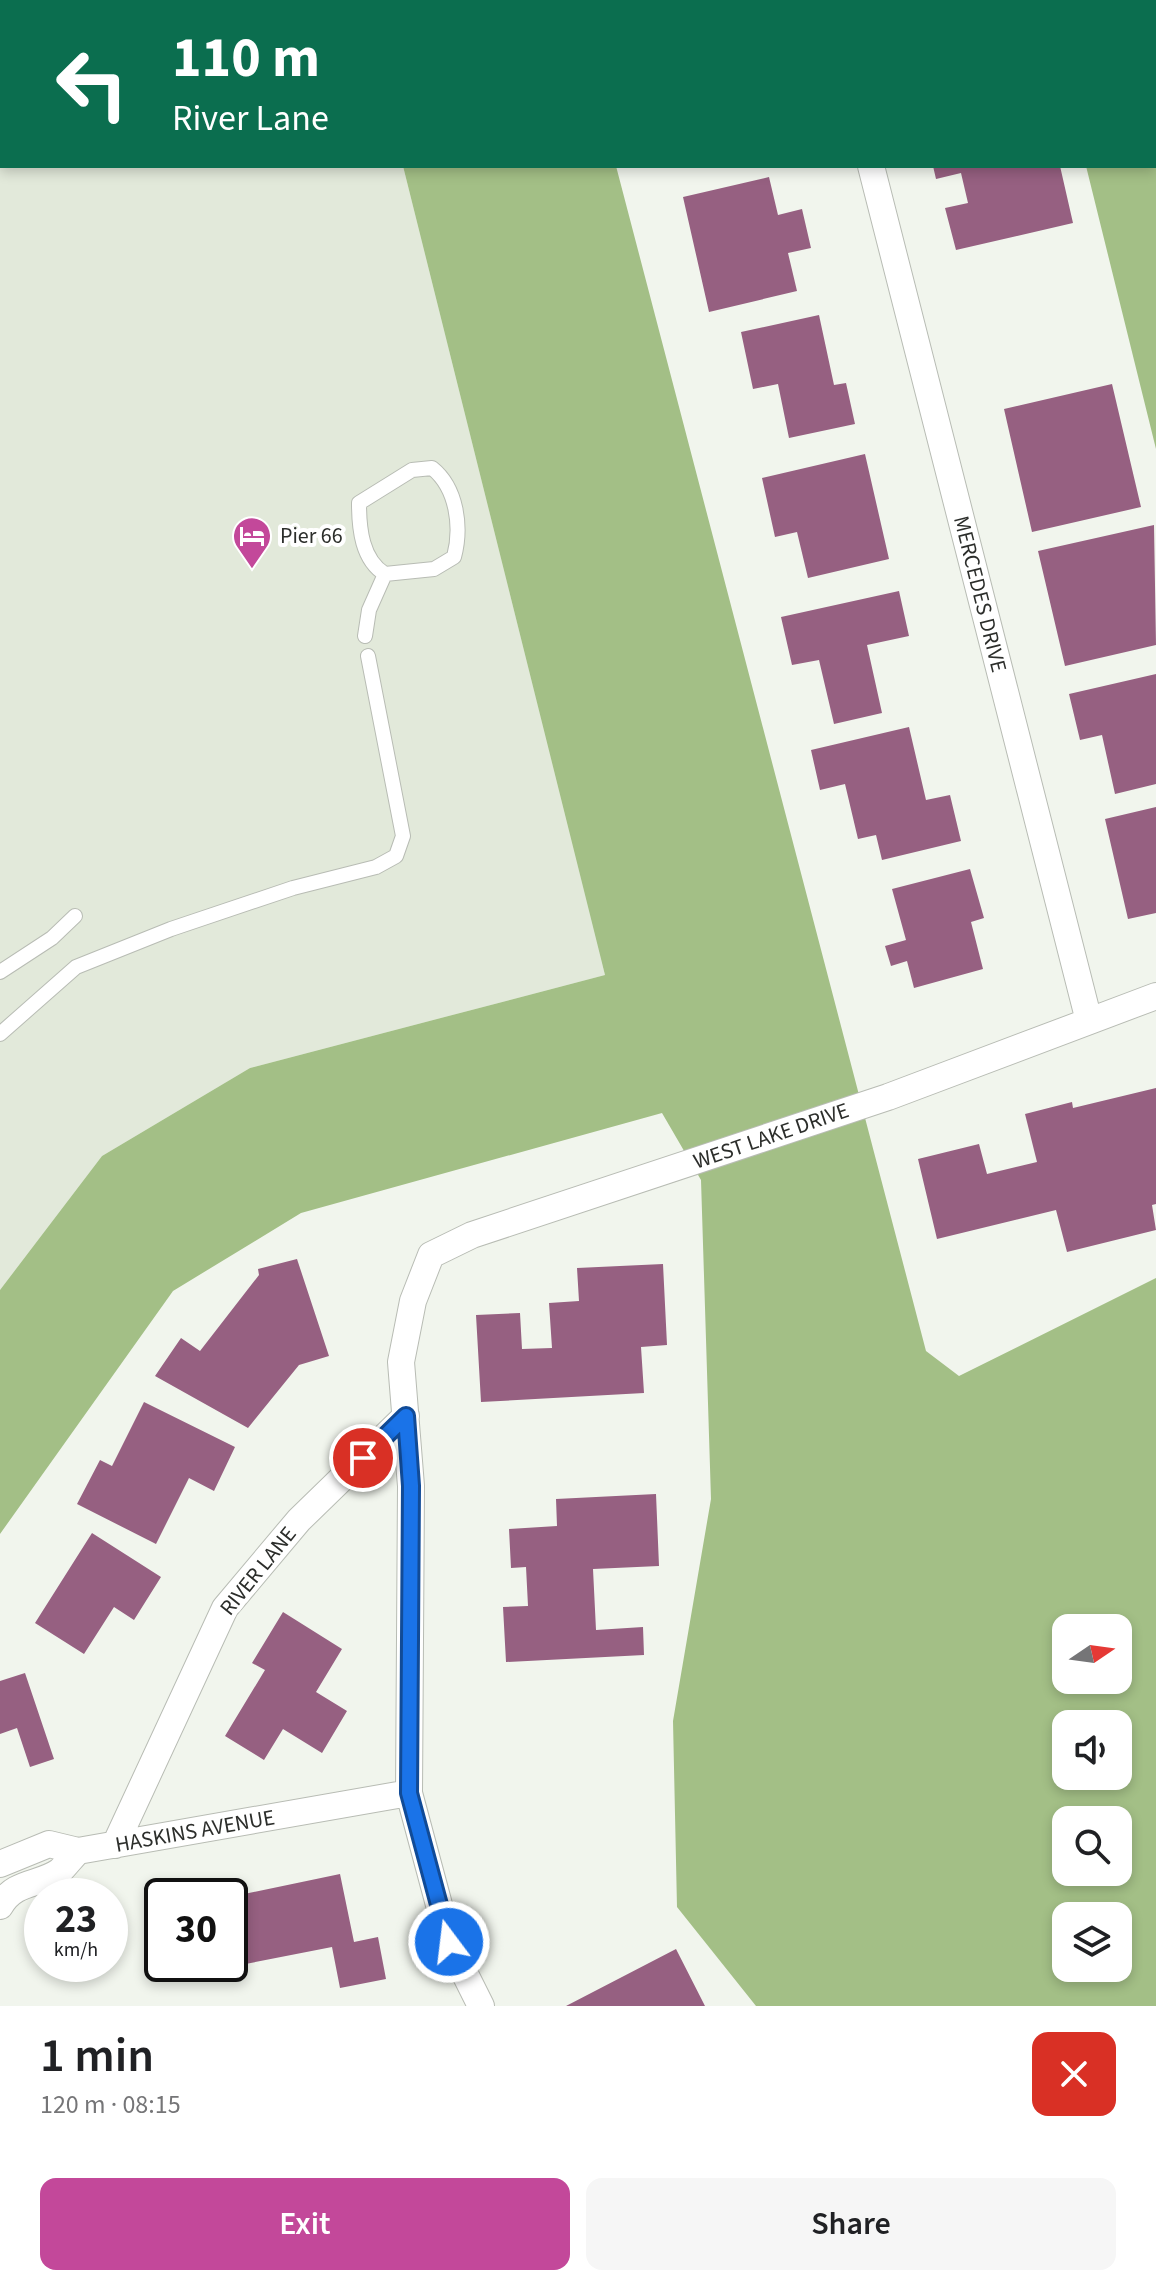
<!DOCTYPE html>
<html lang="en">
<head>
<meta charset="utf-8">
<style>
	:root { --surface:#fff; --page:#f6f6f6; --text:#202124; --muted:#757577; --accent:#c3489a }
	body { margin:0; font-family:"Source Sans 3",sans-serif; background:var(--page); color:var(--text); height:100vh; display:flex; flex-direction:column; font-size:30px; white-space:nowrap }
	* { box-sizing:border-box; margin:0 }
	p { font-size:26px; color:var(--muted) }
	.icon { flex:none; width:44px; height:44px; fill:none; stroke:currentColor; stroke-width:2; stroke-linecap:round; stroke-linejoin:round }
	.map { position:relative; height:2006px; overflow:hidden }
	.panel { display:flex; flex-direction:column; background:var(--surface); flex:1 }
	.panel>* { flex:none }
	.banner { position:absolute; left:0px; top:0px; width:1156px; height:168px; box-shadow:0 4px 12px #0003; background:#0b6e4f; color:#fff; overflow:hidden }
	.needle { width:52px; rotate:77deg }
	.buttons { position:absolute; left:1052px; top:1614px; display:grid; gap:16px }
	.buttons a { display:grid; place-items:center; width:80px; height:80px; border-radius:16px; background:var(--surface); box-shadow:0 4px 12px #0003; font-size:40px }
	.speed { position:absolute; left:24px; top:1878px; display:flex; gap:16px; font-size:40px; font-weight:700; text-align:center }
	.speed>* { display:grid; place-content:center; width:104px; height:104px; border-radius:50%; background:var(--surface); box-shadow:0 4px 12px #0003; line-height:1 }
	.speed small { font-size:20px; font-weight:400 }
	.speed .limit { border:4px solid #111; border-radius:12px; background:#fff; color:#111 }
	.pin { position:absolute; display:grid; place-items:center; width:68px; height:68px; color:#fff; margin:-34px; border:4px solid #fff; border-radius:50%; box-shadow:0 2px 8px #0007 }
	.me { position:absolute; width:88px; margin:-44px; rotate:345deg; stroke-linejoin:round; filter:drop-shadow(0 0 6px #0008) }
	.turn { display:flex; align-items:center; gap:28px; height:168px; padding:0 40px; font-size:36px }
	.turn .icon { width:104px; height:104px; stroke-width:2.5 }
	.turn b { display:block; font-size:56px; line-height:68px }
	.round { display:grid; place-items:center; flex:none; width:84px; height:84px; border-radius:16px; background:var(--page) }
	.headline { display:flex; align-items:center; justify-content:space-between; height:136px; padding:0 40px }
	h1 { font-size:48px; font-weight:600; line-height:60px }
	.primary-button { display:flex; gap:16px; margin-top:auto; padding:16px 40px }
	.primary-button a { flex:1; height:92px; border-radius:16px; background:var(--accent); color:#fff; font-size:32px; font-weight:600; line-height:92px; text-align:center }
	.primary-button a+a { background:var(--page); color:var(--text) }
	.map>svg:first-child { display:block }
</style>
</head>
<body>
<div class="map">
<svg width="1156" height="2006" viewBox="0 0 1156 2006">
	<rect width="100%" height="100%" fill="#f1f5ed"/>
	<path fill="#e2e9da" d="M0,0H361L2,2V166H403L605,975L250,1068L102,1156L0,1290Z"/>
	<path fill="#a3bf86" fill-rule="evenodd" d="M361,0H573V2H362Z
		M1045,0H1156V449L1086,166H1154V2Z
		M403,166H616L926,1351L959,1376L1156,1278V2006H756L677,1907L673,1721L711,1499L701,1180L662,1113L301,1213L173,1291L0,1534V1290L102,1156L250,1068L605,975ZM1066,1628H1118V1680H1066ZM1066,1724H1118V1776H1066ZM1066,1820H1118V1872H1066ZM1066,1916H1118V1968H1066Z"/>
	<path fill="#966081" d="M933,166H1060L1073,223L956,250L945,208L968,203L961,173L936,179Z
		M769,177L778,215L802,209L811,248L788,253L797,291L709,312L683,197Z
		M819,315L834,385L846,383L855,424L789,438L778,384L753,389L741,332Z
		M1112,384L1141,507L1032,532L1004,409Z
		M865,454L889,559L808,578L797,532L775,537L762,478Z
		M1154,525L1156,645L1065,666L1038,551Z
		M899,591L909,636L867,645L882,713L834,724L819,660L792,665L781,617Z
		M1156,674V784L1115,794L1102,735L1080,740L1069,694Z
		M909,727L926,800L950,795L961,841L882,860L876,835L858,839L845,784L820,790L811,750Z
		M1156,807V913L1128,919L1105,819Z
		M970,869L984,918L971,922L983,969L914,988L907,961L891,966L885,946L906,940L892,889Z
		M1156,1088V1204L1152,1205L1156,1230L1067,1252L1056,1210L937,1239L918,1159L979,1144L987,1174L1037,1162L1025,1114L1072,1102L1073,1108Z
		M297,1259L329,1356L299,1365L248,1428L155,1376L181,1338L200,1351L259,1275L258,1269Z
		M663,1264L667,1345L641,1347L644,1393L481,1402L476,1315L520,1313L522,1349L552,1348L549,1303L579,1301L577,1268Z
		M144,1402L235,1447L214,1491L189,1478L156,1544L77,1504L100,1460L112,1466Z
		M656,1494L659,1566L593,1569L596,1630L643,1627L644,1655L506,1662L503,1607L528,1606L526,1567L511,1568L509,1529L557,1526L556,1499Z
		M92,1533L161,1577L134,1620L114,1607L84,1654L35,1623Z
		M283,1612L342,1649L316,1692L347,1711L322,1753L283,1729L264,1760L225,1736L265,1670L252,1663Z
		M25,1673L54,1759L30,1767L17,1728L0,1734V1681Z
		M340,1874L354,1942L378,1937L386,1979L340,1988L332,1947L235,1966L230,1940V1897Z
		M676,1949L705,2006H566Z"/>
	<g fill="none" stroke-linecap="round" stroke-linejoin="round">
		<defs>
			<path id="lane" d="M365,636L369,610L385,574L434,569L454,557C462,527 457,488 432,468L412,470L359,503C359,529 362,560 385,574
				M0,972L52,938L75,916
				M0,1034L76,967L171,929L293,888L376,867L396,856L403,836L368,656"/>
			<path id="street" d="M829,0V2
				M871,166L1089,1021
				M115,1845L225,1608L299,1520L406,1416
				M0,1864L49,1844L78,1851
				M0,1906C15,1880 39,1886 60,1871C66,1865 72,1857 78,1851L409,1793
				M481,2006L449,1942L409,1793L411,1486L401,1362L413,1301L431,1255L472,1235L888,1097L1156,996"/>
		</defs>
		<use href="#lane" stroke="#b8bcb4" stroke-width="16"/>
		<use href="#street" stroke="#b8bcb4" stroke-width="28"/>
		<use href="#lane" stroke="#fff" stroke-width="14"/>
		<use href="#street" stroke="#fff" stroke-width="26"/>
	</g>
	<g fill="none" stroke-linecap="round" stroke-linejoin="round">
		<defs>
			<path id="route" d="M363,1458L406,1416L411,1486L409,1793L449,1942"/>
		</defs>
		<use href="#route" stroke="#114b97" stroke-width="20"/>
		<use href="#route" stroke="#1a73e8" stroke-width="14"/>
	</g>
	<defs>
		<symbol id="hotel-pin" viewBox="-11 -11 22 30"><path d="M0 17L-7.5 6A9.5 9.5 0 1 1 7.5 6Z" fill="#c3489a" stroke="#fff"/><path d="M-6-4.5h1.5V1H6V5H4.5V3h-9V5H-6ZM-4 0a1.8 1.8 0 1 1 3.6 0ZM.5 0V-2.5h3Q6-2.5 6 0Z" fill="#fff"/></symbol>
	</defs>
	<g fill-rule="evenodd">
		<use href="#hotel-pin" x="230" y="514" width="44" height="60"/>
	</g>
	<g text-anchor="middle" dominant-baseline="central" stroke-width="8" stroke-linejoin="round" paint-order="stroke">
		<g font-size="22" fill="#2c2e2b" stroke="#fff" text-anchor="start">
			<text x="280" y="536">Pier 66</text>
		</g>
		<g font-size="22" fill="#2c2e2b" stroke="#fff">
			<text transform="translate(980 594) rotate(76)">MERCEDES DRIVE</text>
			<text transform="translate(771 1136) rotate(-19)">WEST LAKE DRIVE</text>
			<text transform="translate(258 1571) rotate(-51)">RIVER LANE</text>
			<text transform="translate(195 1831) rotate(-10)">HASKINS AVENUE</text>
		</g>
	</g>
</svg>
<div class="buttons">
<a><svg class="needle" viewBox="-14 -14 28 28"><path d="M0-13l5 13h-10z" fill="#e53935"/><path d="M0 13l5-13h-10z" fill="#757577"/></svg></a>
<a><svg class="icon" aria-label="sound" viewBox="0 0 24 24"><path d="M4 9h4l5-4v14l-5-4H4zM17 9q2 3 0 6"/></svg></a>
<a><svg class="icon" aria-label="search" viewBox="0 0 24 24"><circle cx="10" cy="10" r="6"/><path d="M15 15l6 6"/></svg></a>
<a><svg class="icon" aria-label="layers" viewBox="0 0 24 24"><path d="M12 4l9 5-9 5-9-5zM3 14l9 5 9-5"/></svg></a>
</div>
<div class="speed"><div>23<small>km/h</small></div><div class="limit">30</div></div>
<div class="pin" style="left:363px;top:1458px;background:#d93025"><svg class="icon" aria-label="arrive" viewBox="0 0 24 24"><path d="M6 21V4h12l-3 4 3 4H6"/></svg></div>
<svg class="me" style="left:449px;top:1942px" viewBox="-20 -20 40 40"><circle r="17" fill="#1a73e8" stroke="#fff" stroke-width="3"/><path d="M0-11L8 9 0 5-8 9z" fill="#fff"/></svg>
<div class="banner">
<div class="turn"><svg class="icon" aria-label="left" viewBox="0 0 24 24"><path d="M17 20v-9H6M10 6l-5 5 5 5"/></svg><div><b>110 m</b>River Lane</div></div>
</div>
</div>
<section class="panel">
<div class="headline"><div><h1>1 min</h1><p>120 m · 08:15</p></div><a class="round" style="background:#d93025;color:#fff"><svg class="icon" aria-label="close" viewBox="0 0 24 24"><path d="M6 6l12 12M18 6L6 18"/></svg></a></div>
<div class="primary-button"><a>Exit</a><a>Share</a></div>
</section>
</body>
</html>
